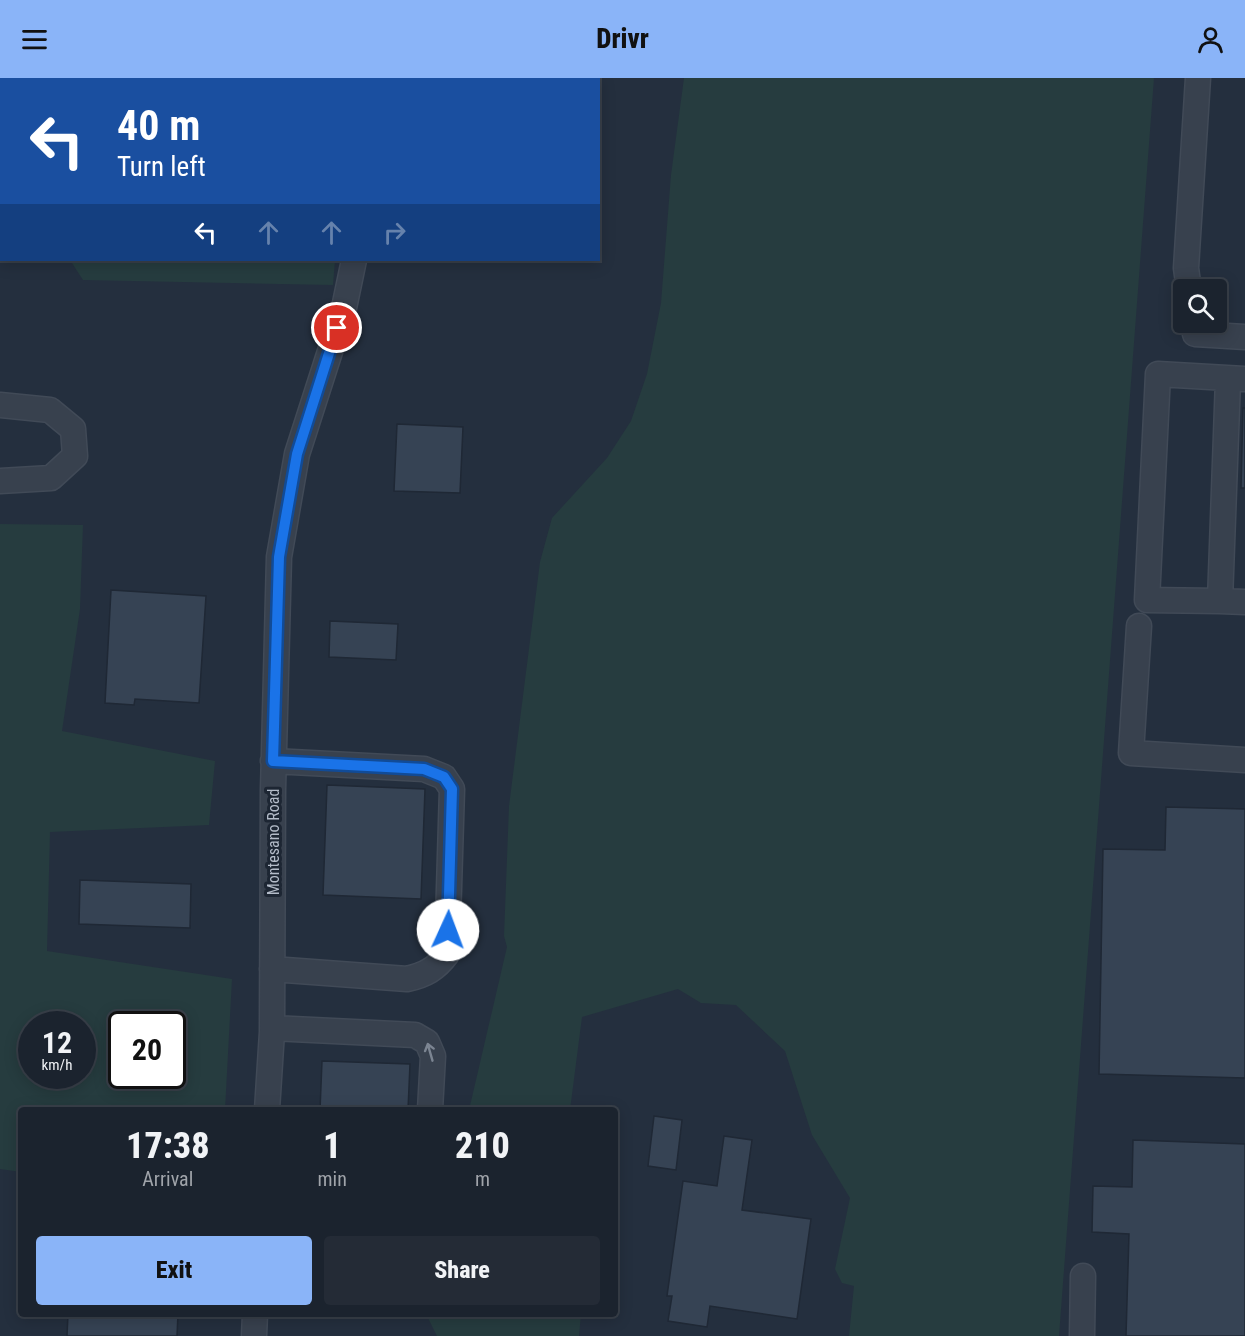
<!DOCTYPE html>
<html lang="en">
<head>
<meta charset="utf-8">
<style>
	:root { --surface:#1b232e; --page:#242b36; --text:#f1f3f6; --muted:#a0a4aa; --line:#39404a; --accent:#8ab4f8 }
	body { margin:0; font-family:"Roboto Condensed",sans-serif; background:var(--page); color:var(--text); height:100vh; display:flex; flex-direction:column; font-size:22px; white-space:nowrap }
	* { box-sizing:border-box; margin:0 }
	p { font-size:20px; color:var(--muted) }
	.icon { flex:none; width:33px; height:33px; fill:none; stroke:currentColor; stroke-width:2; stroke-linecap:round; stroke-linejoin:round }
	.map { position:relative; flex:1; overflow:hidden }
	.sheet { position:absolute; left:18px; top:1029px; width:600px; height:210px; display:flex; flex-direction:column; background:var(--surface); border-radius:6px; box-shadow:0 3px 15px #0003,0 0 0 2px var(--line) }
	.sheet>* { flex:none }
	.top-card { position:absolute; left:0px; top:0px; width:600px; height:183px; box-shadow:0 3px 15px #0003,0 0 0 2px var(--line); background:#1a4fa0; color:#fff; overflow:hidden }
	.tools { position:absolute; left:1173px; top:201px; display:grid; gap:12px }
	.tools a { display:grid; place-items:center; width:54px; height:54px; border-radius:6px; background:var(--surface); box-shadow:0 3px 15px #0003,0 0 0 2px var(--line); font-size:30px }
	.speed { position:absolute; left:18px; top:933px; display:flex; gap:12px; font-size:30px; font-weight:700; text-align:center }
	.speed>* { display:grid; place-content:center; width:78px; height:78px; border-radius:50%; background:var(--surface); box-shadow:0 3px 15px #0003,0 0 0 2px var(--line); line-height:1 }
	.speed small { font-size:15px; font-weight:400 }
	.speed .limit { border:3px solid #111; border-radius:9px; background:#fff; color:#111 }
	.pin { position:absolute; display:grid; place-items:center; width:51px; height:51px; color:#fff; margin:-26px; border:3px solid #fff; border-radius:50%; box-shadow:0 2px 6px #0007 }
	.me { position:absolute; width:66px; margin:-33px; rotate:2deg; stroke-linejoin:round; filter:drop-shadow(0 0 4px #0008) }
	.turn { display:flex; align-items:center; gap:21px; height:126px; padding:0 18px; font-size:27px }
	.turn .icon { width:78px; height:78px; stroke-width:2.5 }
	.turn b { display:block; font-size:42px; line-height:51px }
	.lanes { display:flex; align-items:center; height:57px; padding:0 18px; background:#0003; justify-content:center; gap:30px; direction:ltr }
	.lanes .off { opacity:.35 }
	.eta { display:flex; justify-content:space-evenly; align-items:center; height:102px; text-align:center }
	.eta b { font-size:36px; font-weight:800; line-height:42px }
	.primary-button { display:flex; gap:12px; margin-top:auto; padding:12px 18px }
	.primary-button a { flex:1; height:69px; border-radius:6px; background:var(--accent); color:#111; font-size:24px; font-weight:800; line-height:69px; text-align:center }
	.primary-button a+a { background:var(--page); color:var(--text) }
	header { display:flex; justify-content:space-between; align-items:center; height:78px; padding:0 18px; background:var(--accent); color:#111; font-size:27px; font-weight:800 }
	.map>svg:first-child { display:block }
</style>
</head>
<body>
<header><svg class="icon" aria-label="menu" viewBox="0 0 24 24"><path d="M4 6h16M4 12h16M4 18h16"/></svg>Drivr<svg class="icon" aria-label="person" viewBox="0 0 24 24"><circle cx="12" cy="8" r="4"/><path d="M4 21q1-7 8-7t8 7"/></svg></header>
<div class="map">
<svg width="1245" height="1258" viewBox="0 0 1245 1258">
	<rect width="100%" height="100%" fill="#242f3e"/>
	<path fill="#263c3f" fill-rule="evenodd" d="M60,0H343L60,1Z
		M684,0H1154L1059,1258H849L854,1208L842,1205L835,1191L850,1120L812,1057L785,973L736,927L701,925L678,911L582,939L570,1032H469L507,869L504,858L509,728L540,484L552,440L607,380L631,343L647,296L661,225L671,97Z
		M70,182H335L333,207L83,202Z
		M0,446L83,447L80,531L62,653L215,683L209,747L50,754L47,873L232,901L225,1032H21V1094L0,1091ZM32,946H82V998H32ZM172,946V998H122V946Z
		M426,1236H581L579,1258H437Z"/>
	<path fill="#364354" stroke="#1f2835" stroke-width="1.5" d="M1243,330H1245V410H1241Z
		M397,346L463,349L460,415L394,413Z
		M111,512L206,518L199,625L135,621L134,627L105,625Z
		M330,543L398,546L396,582L329,579Z
		M327,707L425,711L421,821L323,817Z
		M1166,729L1245,731V1000L1099,996L1103,771L1165,772Z
		M80,802L191,806L190,850L79,846Z
		M322,983L410,986L408,1032H320Z
		M654,1038L682,1042L676,1092L648,1088Z
		M724,1058L752,1062L742,1132L811,1141L797,1241L710,1228L707,1249L668,1243L672,1218H667L683,1103L717,1108Z
		M1133,1062L1245,1066V1258H1126L1129,1156L1092,1154L1093,1108L1132,1109Z
		M68,1236H178L177,1258H67Z"/>
	<g fill="none" stroke-linecap="round" stroke-linejoin="round">
		<defs>
			<path id="minor" d="M366,2V0
				M0,43L2,7
				M1189,212L1186,190L1198,0
				M1193,244L1195,256L1245,259
				M1228,301L1220,523L1147,522L1158,296L1245,301
				M0,327L50,332L73,351L75,378L51,400L0,403
				M1220,523L1245,524
				M1139,548L1131,675L1245,682
				M272,891L407,901C425,897 436,891 447,876L452,711L444,699L424,691L273,683
				M272,950L415,957L427,964L433,978L430,1032
				M267,1032L272,954L273,712L279,479L297,376L344,230L354,182
				M254,1258L255,1236
				M1082,1258L1083,1198"/>
		</defs>
		<use href="#minor" stroke="#414a57" stroke-width="27"/>
		<use href="#minor" stroke="#38414e" stroke-width="24"/>
	</g>
	<defs><path id="oneway-shaft" d="M-6 0H5M1.5-3L5.5 0L1.5 3" fill="none" stroke-width="1.6" stroke-linecap="round" stroke-linejoin="round" transform="scale(1.5)"/></defs>
	<use stroke="#7c8592" href="#oneway-shaft" transform="translate(430 974) rotate(-106)"/>
	<g fill="none" stroke-linecap="round" stroke-linejoin="round">
		<defs>
			<path id="route" d="M337,250L297,376L279,479L273,683L424,691L444,699L452,711L448,852"/>
		</defs>
		<use href="#route" stroke="#114b97" stroke-width="15"/>
		<use href="#route" stroke="#1a73e8" stroke-width="10"/>
	</g>
	<g text-anchor="middle" dominant-baseline="central" stroke-width="6" stroke-linejoin="round" paint-order="stroke">
		<g font-size="16" fill="#b4bcc9" stroke="#1d2633">
			<text transform="translate(273 764) rotate(-90)">Montesano Road</text>
		</g>
	</g>
</svg>
<div class="tools">
<a><svg class="icon" aria-label="search" viewBox="0 0 24 24"><circle cx="10" cy="10" r="6"/><path d="M15 15l6 6"/></svg></a>
</div>
<div class="speed"><div>12<small>km/h</small></div><div class="limit">20</div></div>
<div class="pin" style="left:337px;top:250px;background:#d93025"><svg class="icon" aria-label="arrive" viewBox="0 0 24 24"><path d="M6 21V4h12l-3 4 3 4H6"/></svg></div>
<svg class="me" style="left:448px;top:852px" viewBox="-20 -20 40 40"><circle r="19" fill="#fff"/><path d="M0-13L10 11 0 6-10 11z" fill="#1a73e8"/></svg>
<div class="top-card">
<div class="turn"><svg class="icon" aria-label="left" viewBox="0 0 24 24"><path d="M17 20v-9H6M10 6l-5 5 5 5"/></svg><div><b>40 m</b>Turn left</div></div>
<div class="lanes"><svg class="icon" aria-label="left" viewBox="0 0 24 24"><path d="M17 20v-9H6M10 6l-5 5 5 5"/></svg><svg class="icon off" aria-label="ahead" viewBox="0 0 24 24"><path d="M12 20V5M6 11l6-6 6 6"/></svg><svg class="icon off" aria-label="ahead" viewBox="0 0 24 24"><path d="M12 20V5M6 11l6-6 6 6"/></svg><svg class="icon off" aria-label="right" viewBox="0 0 24 24"><path d="M7 20v-9h11M14 6l5 5-5 5"/></svg></div>
</div>
<section class="sheet">
<div class="eta">
<div><b>17:38</b><p>Arrival</p></div>
<div><b>1</b><p>min</p></div>
<div><b>210</b><p>m</p></div>
</div>
<div class="primary-button"><a>Exit</a><a>Share</a></div>
</section>
</div>
</body>
</html>
